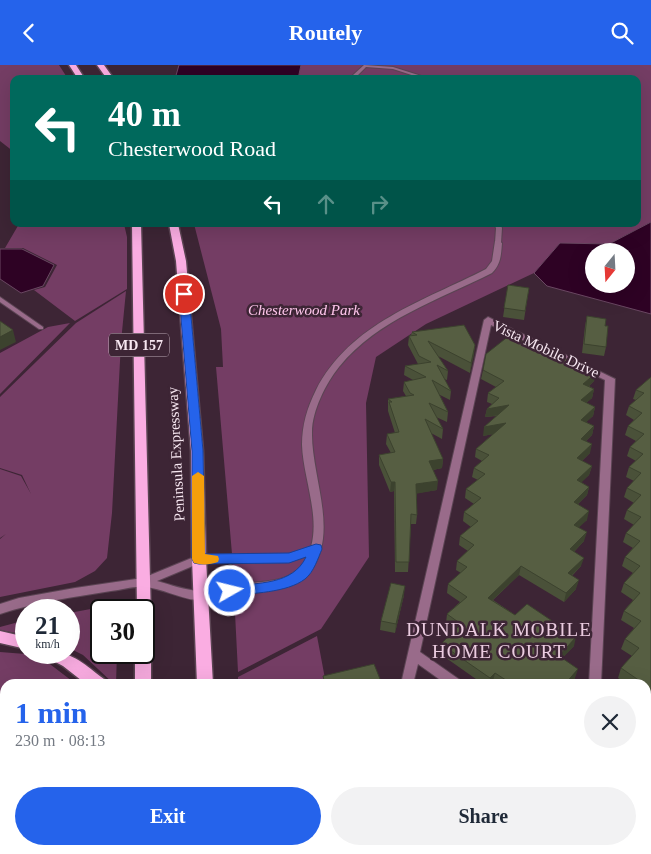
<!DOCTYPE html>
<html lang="en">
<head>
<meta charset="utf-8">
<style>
	:root { --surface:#fff; --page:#f2f2f3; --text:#1f2937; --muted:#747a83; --accent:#2563eb }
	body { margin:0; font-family:Georgia,serif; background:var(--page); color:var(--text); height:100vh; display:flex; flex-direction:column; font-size:19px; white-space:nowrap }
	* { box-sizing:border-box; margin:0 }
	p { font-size:16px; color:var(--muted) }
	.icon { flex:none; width:28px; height:28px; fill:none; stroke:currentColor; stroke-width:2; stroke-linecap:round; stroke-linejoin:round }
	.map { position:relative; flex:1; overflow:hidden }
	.side { position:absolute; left:0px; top:614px; width:651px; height:176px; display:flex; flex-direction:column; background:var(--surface); border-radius:15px 15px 0 0; box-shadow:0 5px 20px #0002 }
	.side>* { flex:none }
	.top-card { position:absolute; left:10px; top:10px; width:631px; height:152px; border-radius:10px; box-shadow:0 5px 20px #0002; background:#00695c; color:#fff; overflow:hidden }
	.needle { width:32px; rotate:198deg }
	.tools { position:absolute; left:585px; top:178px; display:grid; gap:10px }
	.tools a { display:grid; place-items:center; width:50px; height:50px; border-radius:50%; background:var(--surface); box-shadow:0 5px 20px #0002; font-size:25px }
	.speed { position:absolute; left:15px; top:534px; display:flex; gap:10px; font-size:25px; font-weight:700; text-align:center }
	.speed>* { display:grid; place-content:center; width:65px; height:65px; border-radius:50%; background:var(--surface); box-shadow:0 5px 20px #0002; line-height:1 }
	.speed small { font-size:12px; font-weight:400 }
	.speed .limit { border:2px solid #111; border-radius:8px; background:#fff; color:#111 }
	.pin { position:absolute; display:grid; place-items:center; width:42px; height:42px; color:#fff; margin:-21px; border:2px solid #fff; border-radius:50%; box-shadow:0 1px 5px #0007 }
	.me { position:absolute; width:55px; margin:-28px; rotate:82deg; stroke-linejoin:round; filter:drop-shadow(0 0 4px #0008) }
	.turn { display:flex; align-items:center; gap:18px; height:105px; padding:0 15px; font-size:22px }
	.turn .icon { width:65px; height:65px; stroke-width:2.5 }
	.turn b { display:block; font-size:35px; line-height:42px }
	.lanes { display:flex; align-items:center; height:48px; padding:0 15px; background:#0003; justify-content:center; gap:25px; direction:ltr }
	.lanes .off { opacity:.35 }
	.round { display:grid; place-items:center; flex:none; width:52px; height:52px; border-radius:26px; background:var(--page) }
	.summary { display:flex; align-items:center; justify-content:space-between; height:85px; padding:0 15px }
	h1 { font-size:30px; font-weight:600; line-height:38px; color:var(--accent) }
	.primary-button { display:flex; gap:10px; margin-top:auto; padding:10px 15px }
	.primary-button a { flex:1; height:58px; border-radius:30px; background:var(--accent); color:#fff; font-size:20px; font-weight:600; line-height:58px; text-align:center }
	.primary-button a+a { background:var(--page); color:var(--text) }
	header { display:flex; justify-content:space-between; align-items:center; height:65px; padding:0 15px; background:var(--accent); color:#fff; font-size:22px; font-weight:600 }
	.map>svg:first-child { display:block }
</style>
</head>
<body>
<header><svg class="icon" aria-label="back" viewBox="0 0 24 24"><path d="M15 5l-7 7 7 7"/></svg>Routely<svg class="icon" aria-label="search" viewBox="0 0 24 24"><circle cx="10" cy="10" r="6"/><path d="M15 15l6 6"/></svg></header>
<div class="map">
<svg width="651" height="789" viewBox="0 0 651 789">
	<rect width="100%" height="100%" fill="#3d2535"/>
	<path fill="#743d64" d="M0,0H59L68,14H14V87L0,76Z
		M301,0H651V157L609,179L560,178L534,208L426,259L376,292L366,338L369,492L321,564L238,607L232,489L216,302H223L221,264L194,159H638V14H298Z
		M19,159H124L127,172V224L75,256L34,225L45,222L57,200L23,183H5Z
		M126,226L121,277L112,448L107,493L95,506L75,517L0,532V474L6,469L0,473V404L21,411L31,429L22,410L0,403V332L76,258Z
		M70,258L0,329V288L48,262Z
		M96,543L118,544L101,545V588H117L116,619H114L83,590L69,583V548Z
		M26,555V570L0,565V562Z
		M317,571L326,619H238V612Z
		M0,587L38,590L76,619H5V785H101V789H0Z
		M246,785H355V789H246Z"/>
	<path fill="#2e0224" stroke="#6a4762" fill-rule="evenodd" d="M179,0H301L298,14H175Z
		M651,157V249L547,221L534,208L560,178L609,179ZM594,186H626V219H594Z
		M0,184H22L54,200L43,221L21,228L0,214Z"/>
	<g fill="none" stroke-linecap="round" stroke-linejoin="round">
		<defs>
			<path id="lane" d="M364,0L393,2L431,14H424L393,4L366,2L356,12V14H352V11Z
				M494,159H500L502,163L501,178L498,180L495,178L496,163Z
				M0,232L43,262V264H39L0,237Z"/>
			<path id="street" d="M495,176H498L502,178C501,190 501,199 492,208C439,235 378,254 339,302C326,318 312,346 312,367C311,411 340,469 310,506C307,509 305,512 302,514C276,529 262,524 236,529C223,531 210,537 196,535C178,533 162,523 144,522C134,521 121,525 111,526C74,532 36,537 0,549V539L19,533L75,523L143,513L199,490L289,489L311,482C320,450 303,412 302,380C302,360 307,343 316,325C350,258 424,236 486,204L492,196ZM308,491C296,520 262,515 237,520C224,522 212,527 199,526C185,525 171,520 157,516L200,498L289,497Z
				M488,252L615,314L601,619H589L605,315L491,260L420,587L460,615L462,619H446L418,599L413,619H401L484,255Z
				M580,785H594V789H580Z"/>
			<path id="primary" d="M69,0H76L85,14H78Z
				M97,0H104L114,14H107Z
				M132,159H141L151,554L149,558L144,560V545H137Z
				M169,159H178L186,196L203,386L206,494L213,619H197L192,494L191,386L176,196Z
				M0,566L26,572V584L0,578Z
				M144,582L148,584L151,588V619H135V588H144Z
				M43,588C71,584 83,599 104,614L106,619H86L63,601L46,592Z
				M108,785H126L127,789H109Z
				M130,785H148V789H130Z
				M202,785H220V789H202Z"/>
		</defs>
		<use href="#lane" stroke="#5b4453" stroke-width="2"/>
		<use href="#street" stroke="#5b4453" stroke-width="2"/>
		<use href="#primary" stroke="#5b4453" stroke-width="3"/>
		<use href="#lane" fill="#996b8a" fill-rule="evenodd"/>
		<use href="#street" fill="#996b8a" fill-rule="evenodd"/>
		<use href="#primary" fill="#faade2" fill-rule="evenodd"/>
	</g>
	<path fill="#4a5139" d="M508,220L529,223L524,255L503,252Z
		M587,251L605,261L606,282L604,291L582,288L585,261Z
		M412,267L475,280L470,308L438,291L448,306L447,315L444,314L451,326L450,335L438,329L448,347L447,357L436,352L443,364L442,374L431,368L443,394L442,403L433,405L437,425L417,428V450L416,459H411L408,507H395L394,426L390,427L379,400V390L391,388L386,379L387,369L395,368L388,346V334L406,331L403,326L404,317L413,315L404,310L405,301L418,299L408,280L409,271L411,270Z
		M526,278L596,308L594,316L589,321L594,324L592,333L586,338L595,342L593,351L586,357L594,361L592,370L586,376L590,388L582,396L592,401L589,410L581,417L589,422L587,430L578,439L587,455L578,462L584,476L574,487L581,501L572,511L576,524L564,537L519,510L493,535L515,550L574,581L562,593L575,613L570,619H497L493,616L491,619H483L439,588L441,579L455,564L446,558L447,549L460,537L447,528L448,519L461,508L456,505L457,496L468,486L459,480L460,471L471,462L463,456L464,447L474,439L465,433L466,424L478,415L472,412L474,403L482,396L475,392L476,384L493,369L483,371L497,351L485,352L487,344L492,339L487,337L488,328L496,322L481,314L483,305Z
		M651,312V789H618L620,785H646V619H627L618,613L621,603L632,591L621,584L625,574L634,563L621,555L624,546L633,535L621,527L624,518L633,508L622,501L625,492L633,483L623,477L626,468L634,460L624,454L627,445L634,438L624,432L627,423L634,416L626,412L629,402L636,396L627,391L630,382L636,376L625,370L628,361L634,355L626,350L629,341L636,335L633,334L636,325Z
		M404,530L395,568L380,565L381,556Z"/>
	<path fill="#3c422e" d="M13,265L16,277L0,285V272Z
		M475,280L474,290L470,308L471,298Z
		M596,308L594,316L581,328L583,319Z
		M594,324L592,333L579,344L581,335Z
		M509,340L508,349L485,352L487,344Z
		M595,342L593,351L579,364L581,355Z
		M506,358L504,367L483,371L484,362Z
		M594,361L592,370L579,382L581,374Z
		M592,379L590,388L575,402L577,393Z
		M443,394L442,403L428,406L429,396Z
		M592,401L589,410L575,424L577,415Z
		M438,416L437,425L415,429L416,419Z
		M391,417H395L394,426L390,427Z
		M589,422L587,430L571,446L574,437Z
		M589,446L587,455L572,469L574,460Z
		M587,467L584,476L568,493L570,484Z
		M584,493L581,501L565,517L568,508Z
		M521,501L519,510L486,541L488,533Z
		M579,515L576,524L564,537L566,528Z
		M405,521L404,530L395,568L396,559Z
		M576,572L574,581L556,600L559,591Z
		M578,604L575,613L570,619H565Z
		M495,608L493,616L491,619H489L490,613Z"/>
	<path fill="#565e42" stroke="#3c422e" d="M508,220L529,223L525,246L504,243Z
		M587,251L606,254L605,261H608L606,282L584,279Z
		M0,256L13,265L0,272Z
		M464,260L475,280L471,298L428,276L448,306L437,300L451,326L432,315L448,347L429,338L443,364L425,354L443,394L429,396L438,416L416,419L417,450L411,449L409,497H396L395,417H391L379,390L395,387L387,369L399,367L389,337H392L388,334L414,330L410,328L404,317L426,312L405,301L431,297L419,291L409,271L417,270L412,267Z
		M510,270L526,278L528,276L596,308L583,319L594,324L581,335L595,342L581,355L594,361L581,374L592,379L577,393L592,401L577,415L589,422L574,437L589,446L574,460L587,467L570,484L584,493L568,508L579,515L566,528L521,501L488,533L515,550L527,539L576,572L559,591L578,604L565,619H512L495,608L490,613L441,579L461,559L447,549L467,532L448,519L467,502L457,496L474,480L460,471L478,456L464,447L481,433L466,424L485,409L474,403L489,390L476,384L506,358L484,362L509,340L487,344L499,333L488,328L504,316L483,305L486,289Z
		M651,312V789H623L619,786L620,785H646V619H637L640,616L621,603L639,583L625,574L641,556L624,546L640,528L624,518L640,501L625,492L640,476L626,468L641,452L627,445L641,430L627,423L641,408L629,402L643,389L630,382L644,369L628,361L642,348L629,341L644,328L636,325Z
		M391,518L405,521L396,559L381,556Z
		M374,599L382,619H325L323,611Z
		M402,785H558L563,789H399V788Z"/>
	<path fill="#2563eb" stroke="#184099" d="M184,226L189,229L203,386L205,489L289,488L316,479L321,480L322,484C318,493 314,507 305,514C287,528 251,528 230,531L225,529L223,526L225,522L230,521C257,518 293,520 306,492L289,498L199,499L194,498L192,494V386L179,229Z"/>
	<path fill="#f59e0b" d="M198,407L204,411L205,489L218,491L219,494L218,497C210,500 201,500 194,498L192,494V411Z"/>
	<g text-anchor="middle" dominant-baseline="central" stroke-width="5" stroke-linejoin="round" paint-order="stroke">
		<rect fill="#3d2535" stroke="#bfadb9" stroke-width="1" x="109" y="268.5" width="60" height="23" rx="4"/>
		<g font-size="14" font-weight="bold" fill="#f7e7f1">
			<text x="139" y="280">MD 157</text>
		</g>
		<g font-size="15" font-style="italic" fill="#ffc6ec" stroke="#3d2535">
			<text x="304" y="245">Chesterwood Park</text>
		</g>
		<g font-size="15" fill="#f7e7f1" stroke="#3d2535">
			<text transform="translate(546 284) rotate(25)">Vista Mobile Drive</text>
			<text transform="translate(176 389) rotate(-93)">Peninsula Expressway</text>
		</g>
		<g font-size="19" letter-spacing="1" fill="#ebcce0" stroke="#3d2535">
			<text x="499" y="564">DUNDALK MOBILE<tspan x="499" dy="22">HOME COURT</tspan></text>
		</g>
	</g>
</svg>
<div class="tools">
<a><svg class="needle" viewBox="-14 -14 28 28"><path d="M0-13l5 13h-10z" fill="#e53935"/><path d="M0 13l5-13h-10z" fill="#747a83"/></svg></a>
</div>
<div class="speed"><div>21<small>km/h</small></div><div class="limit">30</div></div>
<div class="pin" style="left:184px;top:229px;background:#d93025"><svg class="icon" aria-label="arrive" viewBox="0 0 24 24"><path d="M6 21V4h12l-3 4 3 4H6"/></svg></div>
<svg class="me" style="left:230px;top:526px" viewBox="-20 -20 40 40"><circle r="17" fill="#2563eb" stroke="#fff" stroke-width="3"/><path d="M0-11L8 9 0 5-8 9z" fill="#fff"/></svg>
<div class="top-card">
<div class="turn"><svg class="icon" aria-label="left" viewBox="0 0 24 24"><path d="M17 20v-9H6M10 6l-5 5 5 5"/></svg><div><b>40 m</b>Chesterwood Road</div></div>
<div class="lanes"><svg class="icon" aria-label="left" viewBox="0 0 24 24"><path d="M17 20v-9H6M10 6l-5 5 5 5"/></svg><svg class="icon off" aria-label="ahead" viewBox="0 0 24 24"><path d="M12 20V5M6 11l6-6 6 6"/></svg><svg class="icon off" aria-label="right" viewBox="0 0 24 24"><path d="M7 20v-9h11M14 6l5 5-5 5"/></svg></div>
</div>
<section class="side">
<div class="summary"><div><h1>1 min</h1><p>230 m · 08:13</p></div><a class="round"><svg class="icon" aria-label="close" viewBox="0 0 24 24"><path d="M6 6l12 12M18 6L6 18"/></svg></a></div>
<div class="primary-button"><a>Exit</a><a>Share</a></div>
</section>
</div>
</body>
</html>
